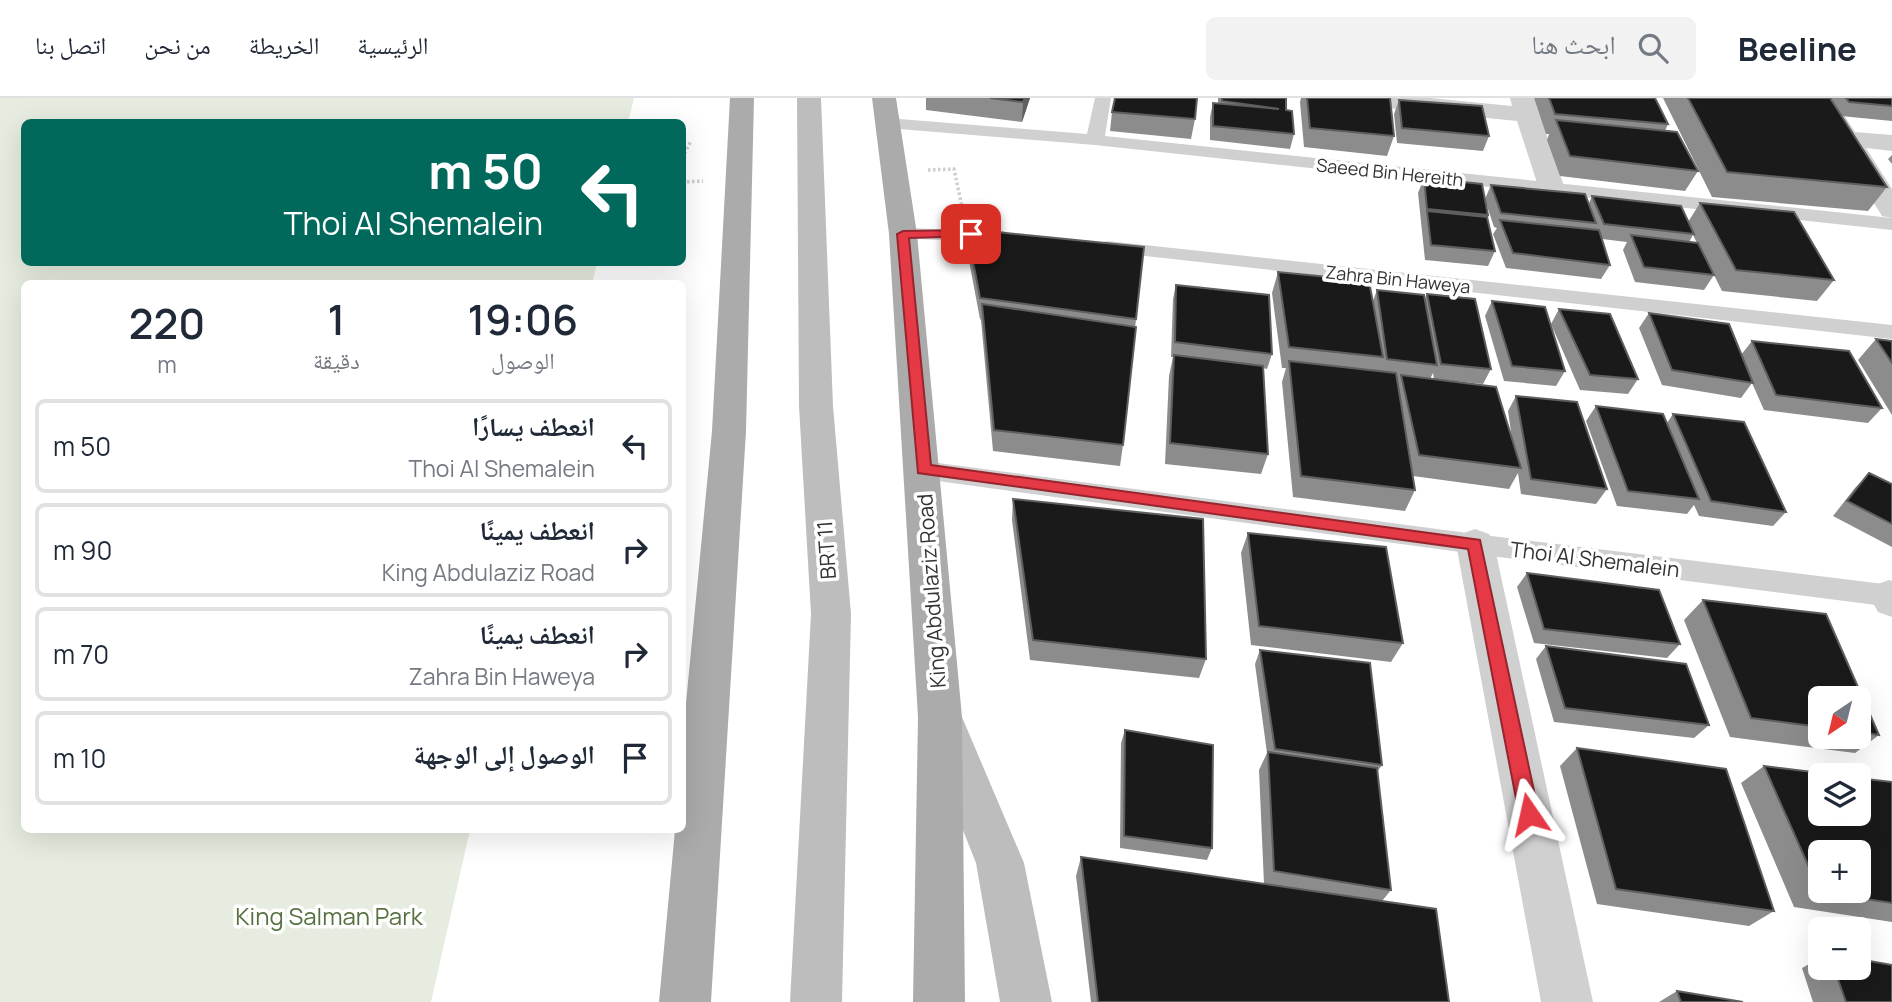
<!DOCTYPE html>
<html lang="ar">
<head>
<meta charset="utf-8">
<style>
	:root { --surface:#fff; --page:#f2f2f3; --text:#1f2937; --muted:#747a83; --line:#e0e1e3 }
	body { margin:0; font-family:Manrope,"Noto Naskh Arabic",sans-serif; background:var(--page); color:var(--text); direction:rtl; height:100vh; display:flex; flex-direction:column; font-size:26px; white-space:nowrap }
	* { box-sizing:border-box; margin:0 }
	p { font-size:23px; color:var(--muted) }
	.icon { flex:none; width:38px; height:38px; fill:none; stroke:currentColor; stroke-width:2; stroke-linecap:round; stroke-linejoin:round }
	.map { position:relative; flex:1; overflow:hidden; direction:ltr }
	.side { position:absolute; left:21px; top:182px; width:665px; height:553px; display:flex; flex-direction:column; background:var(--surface); border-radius:10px; box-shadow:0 7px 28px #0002; direction:rtl }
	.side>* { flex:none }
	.banner { position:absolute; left:21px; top:21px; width:665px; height:147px; border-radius:10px; box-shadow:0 7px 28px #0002; direction:rtl; background:#00695c; color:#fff; overflow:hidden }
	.needle { width:46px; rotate:215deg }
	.controls { position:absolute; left:1808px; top:588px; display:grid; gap:14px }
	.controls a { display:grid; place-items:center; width:63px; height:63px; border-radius:10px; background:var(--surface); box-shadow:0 7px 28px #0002; font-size:35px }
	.pin { position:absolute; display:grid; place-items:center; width:60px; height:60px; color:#fff; margin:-30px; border-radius:14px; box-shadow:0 4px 10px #0006 }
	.me { position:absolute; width:77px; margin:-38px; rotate:349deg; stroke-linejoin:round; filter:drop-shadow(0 0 5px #0008) }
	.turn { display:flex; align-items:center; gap:24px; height:147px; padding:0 28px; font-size:32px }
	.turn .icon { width:91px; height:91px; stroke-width:2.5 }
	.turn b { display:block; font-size:49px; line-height:60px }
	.eta { display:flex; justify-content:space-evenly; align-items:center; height:119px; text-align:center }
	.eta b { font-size:42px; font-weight:600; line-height:49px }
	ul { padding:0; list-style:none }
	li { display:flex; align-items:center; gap:21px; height:94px; margin:0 14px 10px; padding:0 14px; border:4px solid var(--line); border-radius:10px }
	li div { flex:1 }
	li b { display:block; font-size:26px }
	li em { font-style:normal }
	header { display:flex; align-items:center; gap:42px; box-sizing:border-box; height:98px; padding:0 35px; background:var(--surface); border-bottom:2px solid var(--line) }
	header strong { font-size:33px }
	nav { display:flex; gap:38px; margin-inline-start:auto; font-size:24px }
	.search { width:490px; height:63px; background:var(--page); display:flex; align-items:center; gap:18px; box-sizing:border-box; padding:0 24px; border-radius:10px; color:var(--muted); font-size:26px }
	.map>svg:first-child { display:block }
</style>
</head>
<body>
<header>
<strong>Beeline</strong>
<div class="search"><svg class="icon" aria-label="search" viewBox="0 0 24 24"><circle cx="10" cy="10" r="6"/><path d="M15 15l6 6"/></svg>ابحث هنا</div>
<nav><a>الرئيسية</a><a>الخريطة</a><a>من نحن</a><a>اتصل بنا</a></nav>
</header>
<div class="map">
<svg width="1892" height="904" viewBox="0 0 1892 904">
	<rect width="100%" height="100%" fill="#fff"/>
	<path fill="#e6ecdf" d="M0,0H634L628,24H24V164L597,165L592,186H24V732H470L431,904H0Z"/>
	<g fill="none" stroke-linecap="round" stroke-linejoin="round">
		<path stroke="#cdcdcd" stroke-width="3.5" stroke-dasharray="2.5 2.5" stroke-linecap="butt" d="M682,60L691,43
			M928,72L954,71L962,109
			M682,84L703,83"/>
		<path fill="#d0d0d0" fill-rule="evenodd" d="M1095,0H1111L1105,38L1892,120V132L1095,47L887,30L878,25L887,20L1087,36Z
			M903,130L1003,133L1013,139L1003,145L896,140L893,136Z
			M1107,143L1892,227V241L1100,153L1097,149L1100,145Z
			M923,363L1475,436L1892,487V509L1475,456L923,381L914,378L911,372L914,366Z"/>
		<path fill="#d0d0d0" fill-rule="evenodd" d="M1344,0H1430L1512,8L1510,0H1534L1565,91L1561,97L1551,99L1541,97L1517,23L1356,7L1347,5Z
			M1809,0H1833L1855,34L1892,37V53L1866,50L1892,91V120L1882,118Z
			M1475,431L1489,436L1494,446L1593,904H1541L1456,446L1461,436Z
			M1889,482L1892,483V519L1878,514L1869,498L1875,487Z"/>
		<path fill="#bdbdbd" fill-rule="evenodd" d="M797,0H821L833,308L851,516L842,904H790L811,516L799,308Z
			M943,607L959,612L1024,765L1052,904H1000L976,765L921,626L927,612Z"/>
		<path fill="#ababab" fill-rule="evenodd" d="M730,0H754L746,333L711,904H659L675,732H682V647L712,333Z
			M872,0H896L917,136L962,619L965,904H913L918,619L889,136Z"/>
	</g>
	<path fill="#8c8c8c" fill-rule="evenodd" d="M926,0H1030L1022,24L926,12Z
		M1218,0H1286V12L1294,36L1290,51L1210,42V19L1213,5H1218Z
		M1301,0H1390L1394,38L1387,58L1304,49L1300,4Z
		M1534,0H1655L1668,26L1665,33L1698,73L1685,93L1560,78L1547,42L1549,36H1546Z
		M1663,0H1892V23L1841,18L1887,89L1868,113L1712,99Z
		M1399,2L1489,38L1483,53L1397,45L1394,16Z
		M1112,14L1195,21L1191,41L1110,33Z
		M1892,57V66L1888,61Z
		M1424,80L1485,101L1491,87L1589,105L1592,98L1688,124L1700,105L1834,182L1817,203L1722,193L1714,177L1704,192L1635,184L1623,152L1627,144L1602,141L1610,167L1601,181L1506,170L1493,136L1497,130L1494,129L1486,105L1488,117L1487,120L1495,153L1488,168L1425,162L1418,95ZM1693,137L1697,145L1689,144Z
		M967,131L1136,221L1123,347L1120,368L993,353L981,222L980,221L967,152Z
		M1278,174L1373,203L1377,192L1425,200L1427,196L1491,271L1483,286L1434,281L1433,275L1430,281L1512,341L1508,313L1516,298L1607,391L1596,406L1521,396L1518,375L1509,391L1413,378L1415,392L1405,413L1293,399L1282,284L1286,270H1282L1272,195Z
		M1176,187L1272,256L1267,271L1263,270L1268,356L1261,376L1165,366L1169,278L1173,259H1171L1173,201Z
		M1492,203L1565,273L1556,288L1504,283L1485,218Z
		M1559,211L1638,281L1628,296L1580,292L1551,226Z
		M1649,215L1741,257L1752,243L1882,310L1868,325L1764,312L1752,285L1741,300L1662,287L1639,230Z
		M1876,241L1892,243V317L1858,262Z
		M1596,308L1667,325L1673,316L1786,414L1773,428L1699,418L1694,407L1687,416L1617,408L1586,323Z
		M1869,375L1892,386V449L1833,418L1855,390Z
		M1013,401L1206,561L1199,580L1030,562L1012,422Z
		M1248,435L1403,545L1391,564L1251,547L1241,455Z
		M1527,475L1680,546L1667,560L1534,545L1517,489Z
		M1703,502L1826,516L1879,637L1855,655L1730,639L1684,522ZM1820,600H1858V639H1820Z
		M1546,548L1709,627L1694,640L1554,624L1536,561Z
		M1260,552L1382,667L1377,674L1391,792L1382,803L1449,904H1091L1076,778L1081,759L1264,786L1259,672L1267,655L1255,566Z
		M1125,632L1212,750L1207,762L1120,750L1121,645Z
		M1577,650L1774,813L1749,828L1597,806L1560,668Z
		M1764,668L1892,684V824L1794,809L1741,685Z
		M1820,860V870H1858L1892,904H1813L1802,870Z
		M1677,893L1743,904H1659Z"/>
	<path fill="#5f5f5f" d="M1025,0H1030L1022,24L1023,4Z"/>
	<path fill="#1a1a1a" stroke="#5f5f5f" stroke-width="2" fill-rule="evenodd" d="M990,0H1025L1023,4Z
		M1115,0H1197L1195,21L1112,14Z
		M1222,0H1286V12L1292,13L1294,36L1213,28V5L1279,11L1222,3Z
		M1307,0H1390L1394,38L1310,30Z
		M1549,0H1655L1668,26L1555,16Z
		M1688,0H1830L1887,89L1727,74Z
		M1846,0H1892V8L1849,4Z
		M1399,2L1482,8L1489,38L1402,30Z
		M1556,22L1677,34L1698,73L1570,58Z
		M1424,80L1482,86L1488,117L1427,111Z
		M1491,87L1585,96L1596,125L1501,115Z
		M1592,98L1681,108L1694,136L1604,126Z
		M1700,105L1794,114L1834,182L1736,172Z
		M1427,113L1487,119L1495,153L1431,147Z
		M1500,122L1599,132L1610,167L1513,155Z
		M967,131L1144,149L1136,221L980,200Z
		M1631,137L1698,145L1714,177L1644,169Z
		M1278,174L1369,183L1383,259L1289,249Z
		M1176,187L1269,197L1272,256L1175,244Z
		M1377,192L1424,197L1437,267L1387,261Z
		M1427,196L1475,201L1491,271L1441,266Z
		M1492,203L1545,209L1565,273L1512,268Z
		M982,206L1136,229L1123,347L994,332Z
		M1559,211L1610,216L1638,281L1590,277Z
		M1649,215L1729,226L1753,285L1672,272Z
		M1876,241L1892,243V265Z
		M1752,243L1849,253L1882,310L1776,297Z
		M1174,257L1263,268L1268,356L1170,345Z
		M1289,263L1396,275L1415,392L1301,378Z
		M1401,277L1496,289L1521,370L1419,357Z
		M1516,298L1577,304L1607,391L1531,381Z
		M1596,308L1663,316L1699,401L1628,393Z
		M1673,316L1744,324L1786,414L1711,403Z
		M1869,375L1892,386V426L1847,403Z
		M1013,401L1203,421L1206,561L1033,542Z
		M1248,435L1386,449L1403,545L1259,528Z
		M1527,475L1659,492L1680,546L1544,531Z
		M1703,502L1826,516L1879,637L1858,634V600H1820V629L1751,620Z
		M1546,548L1686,566L1709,627L1565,610Z
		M1260,552L1370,565L1382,667L1275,651Z
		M1125,632L1213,647L1212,750L1124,738Z
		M1577,650L1726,671L1774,813L1616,791Z
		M1268,654L1377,670L1391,792L1274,773Z
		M1764,668L1837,677H1820V716H1858V680L1892,684V805L1820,794ZM1820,754H1858V793H1820Z
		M1081,759L1436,811L1449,904H1098Z
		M1858,861L1892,867V904H1846L1834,870H1858Z
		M1677,893L1743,904H1681Z"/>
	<path fill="#e63946" stroke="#96252e" stroke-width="2" d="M971,132L975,133V138L909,140L931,367L1480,442L1539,716L1536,722L1529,725L1522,722L1519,716L1468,451L918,375L897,136L903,133Z"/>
	<g text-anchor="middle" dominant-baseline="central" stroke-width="7" stroke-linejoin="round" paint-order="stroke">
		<g font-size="18" fill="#333" stroke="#fff">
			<text transform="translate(1390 74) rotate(6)">Saeed Bin Hereith</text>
			<text transform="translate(1398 181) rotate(6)">Zahra Bin Haweya</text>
		</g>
		<g font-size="21" fill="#333" stroke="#fff">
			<text transform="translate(826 452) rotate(-94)">BRT 11</text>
			<text transform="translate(1595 461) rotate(7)">Thoi Al Shemalein</text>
			<text transform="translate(931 493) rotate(-94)">King Abdulaziz Road</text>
		</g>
		<g font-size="24" fill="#56703f" stroke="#fff">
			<text x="329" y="817">King Salman Park</text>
		</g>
	</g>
</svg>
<div class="controls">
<a><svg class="needle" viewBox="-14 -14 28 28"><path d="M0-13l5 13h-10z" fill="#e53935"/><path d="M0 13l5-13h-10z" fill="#747a83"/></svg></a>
<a><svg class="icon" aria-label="layers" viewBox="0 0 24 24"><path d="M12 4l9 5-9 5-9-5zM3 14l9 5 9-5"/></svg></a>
<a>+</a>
<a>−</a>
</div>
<div class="pin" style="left:971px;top:136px;background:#d93025"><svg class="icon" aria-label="arrive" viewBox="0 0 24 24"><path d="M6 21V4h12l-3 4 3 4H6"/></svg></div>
<svg class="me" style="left:1529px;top:716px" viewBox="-20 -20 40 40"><path d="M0-17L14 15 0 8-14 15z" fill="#e63946" stroke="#fff" stroke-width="4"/></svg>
<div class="banner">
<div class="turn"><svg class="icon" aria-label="left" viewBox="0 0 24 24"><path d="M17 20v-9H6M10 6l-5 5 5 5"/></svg><div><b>50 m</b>Thoi Al Shemalein</div></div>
</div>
<section class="side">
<div class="eta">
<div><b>19:06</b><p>الوصول</p></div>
<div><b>1</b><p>دقيقة</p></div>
<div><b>220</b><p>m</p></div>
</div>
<ul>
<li><svg class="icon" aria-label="left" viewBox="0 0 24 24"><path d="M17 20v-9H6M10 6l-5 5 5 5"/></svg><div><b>انعطف يسارًا</b><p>Thoi Al Shemalein</p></div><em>50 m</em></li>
<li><svg class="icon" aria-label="right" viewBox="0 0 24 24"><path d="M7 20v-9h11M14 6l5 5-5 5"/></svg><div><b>انعطف يمينًا</b><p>King Abdulaziz Road</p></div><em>90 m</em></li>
<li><svg class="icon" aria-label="right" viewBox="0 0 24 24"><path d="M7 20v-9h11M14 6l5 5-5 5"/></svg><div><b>انعطف يمينًا</b><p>Zahra Bin Haweya</p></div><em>70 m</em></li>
<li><svg class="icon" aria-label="arrive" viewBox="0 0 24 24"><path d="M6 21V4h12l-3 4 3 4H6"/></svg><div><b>الوصول إلى الوجهة</b></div><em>10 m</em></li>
</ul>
</section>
</div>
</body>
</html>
